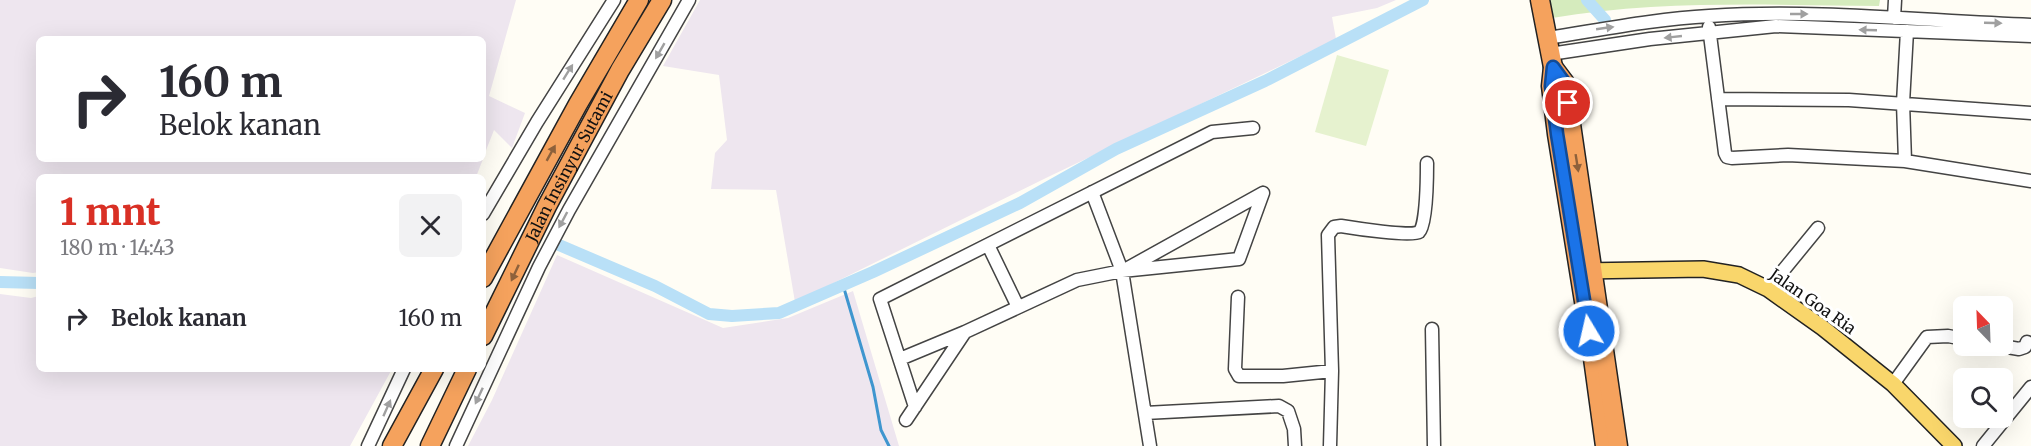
<!DOCTYPE html>
<html lang="id">
<head>
<meta charset="utf-8">
<style>
	:root { --surface:#fff; --page:#f2f2f3; --text:#2b2b33; --muted:#7c7c81; --accent:#d93025 }
	body { margin:0; font-family:Merriweather,serif; background:var(--page); color:var(--text); height:100vh; display:flex; flex-direction:column; font-size:22px; white-space:nowrap }
	* { box-sizing:border-box; margin:0 }
	p { font-size:20px; color:var(--muted) }
	.icon { flex:none; width:33px; height:33px; fill:none; stroke:currentColor; stroke-width:2; stroke-linecap:round; stroke-linejoin:round }
	.map { position:relative; flex:1; overflow:hidden }
	.drawer { position:absolute; left:36px; top:174px; width:450px; height:198px; display:flex; flex-direction:column; background:var(--surface); border-radius:9px; box-shadow:0 6px 24px #0002 }
	.drawer>* { flex:none }
	.guide { position:absolute; left:36px; top:36px; width:450px; height:126px; border-radius:9px; box-shadow:0 6px 24px #0002; background:#fff; color:var(--text); overflow:hidden }
	.needle { width:39px; rotate:337deg }
	.buttons { position:absolute; left:1953px; top:296px; display:grid; gap:12px }
	.buttons a { display:grid; place-items:center; width:60px; height:60px; border-radius:9px; background:var(--surface); box-shadow:0 6px 24px #0002; font-size:30px }
	.pin { position:absolute; display:grid; place-items:center; width:51px; height:51px; color:#fff; margin:-26px; border:3px solid #fff; border-radius:50%; box-shadow:0 2px 6px #0007 }
	.me { position:absolute; width:66px; margin:-33px; rotate:351deg; stroke-linejoin:round; filter:drop-shadow(0 0 4px #0008) }
	.turn { display:flex; align-items:center; gap:21px; height:126px; padding:0 24px; font-size:27px }
	.turn .icon { width:78px; height:78px; stroke-width:2.5 }
	.turn b { display:block; font-size:42px; line-height:51px }
	.round { display:grid; place-items:center; flex:none; width:63px; height:63px; border-radius:9px; background:var(--page) }
	.headline { display:flex; align-items:center; justify-content:space-between; height:102px; padding:0 24px }
	h1 { font-size:36px; font-weight:800; line-height:45px; color:var(--accent) }
	ul { padding:0; list-style:none }
	li { display:flex; align-items:center; gap:18px; height:84px; padding:0 24px }
	li div { flex:1 }
	li b { display:block; font-size:22px }
	li em { font-style:normal }
	.map>svg:first-child { display:block }
</style>
</head>
<body>
<div class="map">
<svg width="2031" height="446" viewBox="0 0 2031 446">
	<rect width="100%" height="100%" fill="#fffdf5"/>
	<path fill="#eee6ef" d="M0,0H516L489,96L525,113L512,148L494,130L483,158V39H39V159H483L476,177H39V272L33,273L0,268Z
		M700,0H1396L1377,8L1332,17L1336,39L1048,177L795,302L776,190L711,189L715,153L727,140L719,75L663,66Z
		M557,255L723,328L788,318L853,291L899,446H468L492,400Z
		M0,294L31,298L39,296V369H392L350,446H0Z"/>
	<path fill="#d5ebbd" d="M1550,0H1880L1879,6C1770,5 1659,0 1552,18Z"/>
	<path fill="#e6f2cf" d="M1337,55L1389,70L1366,146L1315,132Z"/>
	<g fill="none" stroke-linecap="round" stroke-linejoin="round">
		<path stroke="#3f96cf" stroke-width="3" d="M843,285L873,387L881,430L889,446"/>
		<path stroke="#b9e0f7" stroke-width="12" d="M1587,0L1605,20
			M552,242L655,286L709,314L732,316L779,313L873,272L1020,203L1116,149L1265,81L1423,0
			M0,282L39,283"/>
		<defs>
			<path id="minor" d="M1894,18L1895,0
				M1709,27L1725,153L1727,157L1732,158L1788,155L1905,161L1903,103L1907,31
				M1547,38C1600,30 1654,19 1709,16C1816,9 1924,21 2031,25
				M1550,54L1650,39L1776,26L2031,36
				M1718,99L1849,100L2031,113
				M1905,161L2031,181
				M1092,192L1122,271L1150,446
				M483,214L537,122L614,0
				M988,245L1018,307
				M1128,268L1263,193
				M1768,289L1818,228
				M1238,297L1235,369L1239,376H1283L1332,371
				M1432,329L1434,446
				M1996,345L2019,349L2025,347L2027,342
				M900,359L965,332
				M1893,384L1927,337L1948,336L1964,339
				M915,407L880,299L1212,132L1253,128
				M1145,413L1279,406L1288,411L1294,429L1295,446
				M906,420L965,332L1077,280L1122,271L1239,259L1263,193
				M368,446L404,369
				M456,446L539,267L569,210L689,0
				M1330,446L1332,371L1328,235L1334,227L1341,226C1353,228 1412,237 1419,232C1427,225 1427,175 1427,163
				M1983,446L2031,387"/>
			<path id="major" d="M1582,271L1703,269L1739,275L1768,289L1823,328L1893,384L1954,446"/>
			<g id="highway">
				<path d="M1540,0L1553,67L1551,86L1557,134L1592,351L1605,446"/>
				<path d="M1553,67L1565,83L1618,446"/>
				<path d="M483,278L578,104L639,0"/>
				<path id="s1" d="M483,336L547,206L620,70L662,0"/>
				<path d="M392,446L434,369"/>
				<path d="M430,446L467,369"/>
			</g>
		</defs>
		<use href="#minor" stroke="#444" stroke-width="15"/>
		<use href="#major" stroke="#222" stroke-width="18"/>
		<use href="#highway" stroke="#222" stroke-width="21"/>
		<use href="#minor" stroke="#fff" stroke-width="12"/>
		<use href="#major" stroke="#f9d66b" stroke-width="15"/>
		<use href="#highway" stroke="#f5a25d" stroke-width="18"/>
	</g>
	<defs><path id="oneway-solid" d="M-6-.8H1V-3.2L6.5 0L1 3.2V.8H-6Z" transform="scale(1.5)"/></defs>
	<g fill="#a0a0a0">
		<use href="#oneway-solid" transform="translate(1799 14)"/>
		<use href="#oneway-solid" transform="translate(1993 23) rotate(2)"/>
		<use href="#oneway-solid" transform="translate(1605 28) rotate(-8)"/>
		<use href="#oneway-solid" transform="translate(1868 30) rotate(-178)"/>
		<use href="#oneway-solid" transform="translate(1673 37) rotate(174)"/>
		<use href="#oneway-solid" transform="translate(660 51) rotate(120)"/>
		<use href="#oneway-solid" transform="translate(568 72) rotate(-58)"/>
		<use href="#oneway-solid" transform="translate(563 220) rotate(118)"/>
		<use href="#oneway-solid" transform="translate(479 396) rotate(115)"/>
		<use href="#oneway-solid" transform="translate(387 408) rotate(-66)"/>
	</g>
	<g fill="#8e613b">
		<use href="#oneway-solid" transform="translate(551 153) rotate(-61)"/>
		<use href="#oneway-solid" transform="translate(1577 163) rotate(81)"/>
		<use href="#oneway-solid" transform="translate(515 273) rotate(115)"/>
	</g>
	<g fill="none" stroke-linecap="round" stroke-linejoin="round">
		<defs>
			<path id="route" d="M1568,103L1564,82L1553,67L1551,86L1557,134L1589,331"/>
		</defs>
		<use href="#route" stroke="#114b97" stroke-width="15"/>
		<use href="#route" stroke="#1a73e8" stroke-width="10"/>
	</g>
	<g text-anchor="middle" dominant-baseline="central" stroke-width="6" stroke-linejoin="round" paint-order="stroke">
		<g font-size="16" fill="#111" stroke="#fff">
			<text stroke="none"><textPath href="#s1" startOffset="190">Jalan Insinyur Sutami</textPath></text>
			<text transform="translate(1813 301) rotate(35)">Jalan Goa Ria</text>
		</g>
	</g>
</svg>
<div class="buttons">
<a><svg class="needle" viewBox="-14 -14 28 28"><path d="M0-13l5 13h-10z" fill="#e53935"/><path d="M0 13l5-13h-10z" fill="#7c7c81"/></svg></a>
<a><svg class="icon" aria-label="search" viewBox="0 0 24 24"><circle cx="10" cy="10" r="6"/><path d="M15 15l6 6"/></svg></a>
</div>
<div class="pin" style="left:1568px;top:103px;background:#d93025"><svg class="icon" aria-label="arrive" viewBox="0 0 24 24"><path d="M6 21V4h12l-3 4 3 4H6"/></svg></div>
<svg class="me" style="left:1589px;top:331px" viewBox="-20 -20 40 40"><circle r="17" fill="#1a73e8" stroke="#fff" stroke-width="3"/><path d="M0-11L8 9 0 5-8 9z" fill="#fff"/></svg>
<div class="guide">
<div class="turn"><svg class="icon" aria-label="right" viewBox="0 0 24 24"><path d="M7 20v-9h11M14 6l5 5-5 5"/></svg><div><b>160 m</b>Belok kanan</div></div>
</div>
<section class="drawer">
<div class="headline"><div><h1>1 mnt</h1><p>180 m · 14:43</p></div><a class="round"><svg class="icon" aria-label="close" viewBox="0 0 24 24"><path d="M6 6l12 12M18 6L6 18"/></svg></a></div>
<ul>
<li><svg class="icon" aria-label="right" viewBox="0 0 24 24"><path d="M7 20v-9h11M14 6l5 5-5 5"/></svg><div><b>Belok kanan</b></div><em>160 m</em></li>
</ul>
</section>
</div>
</body>
</html>
